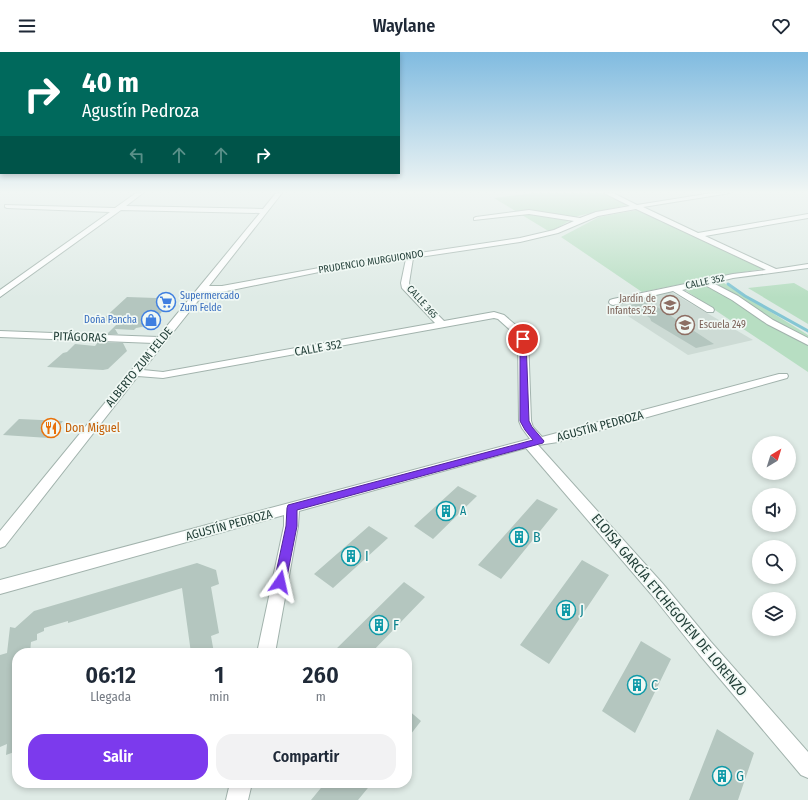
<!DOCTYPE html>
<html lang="es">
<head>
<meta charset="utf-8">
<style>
	:root { --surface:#fff; --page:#f2f2f3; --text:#1f2937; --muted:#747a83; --accent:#7c3aed }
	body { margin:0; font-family:"Fira Sans Condensed",sans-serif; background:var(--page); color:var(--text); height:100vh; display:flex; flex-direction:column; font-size:15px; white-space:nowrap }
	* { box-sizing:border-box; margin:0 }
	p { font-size:13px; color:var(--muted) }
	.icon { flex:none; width:22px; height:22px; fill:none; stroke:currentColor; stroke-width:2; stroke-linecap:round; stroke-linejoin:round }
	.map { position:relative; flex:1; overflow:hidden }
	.panel { position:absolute; left:12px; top:596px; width:400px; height:140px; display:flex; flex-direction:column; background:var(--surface); border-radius:16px; box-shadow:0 2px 6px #0003 }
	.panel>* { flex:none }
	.banner { position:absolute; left:0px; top:0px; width:400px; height:122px; box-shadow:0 2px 6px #0003; background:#00695c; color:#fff; overflow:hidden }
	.needle { width:26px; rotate:38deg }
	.tools { position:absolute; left:752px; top:384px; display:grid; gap:8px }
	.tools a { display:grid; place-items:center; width:44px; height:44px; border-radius:50%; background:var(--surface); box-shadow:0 2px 6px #0003; font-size:20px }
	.pin { position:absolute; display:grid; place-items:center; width:34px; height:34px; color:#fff; margin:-17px; border:2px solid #fff; border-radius:50%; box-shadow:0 1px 4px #0007 }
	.me { position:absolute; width:44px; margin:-22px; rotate:11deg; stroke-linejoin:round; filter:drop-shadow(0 0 3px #0008) }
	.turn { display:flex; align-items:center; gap:14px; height:84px; padding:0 16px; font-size:18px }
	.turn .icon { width:52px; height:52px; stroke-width:2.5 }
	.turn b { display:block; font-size:28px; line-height:34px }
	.lanes { display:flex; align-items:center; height:38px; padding:0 16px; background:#0003; justify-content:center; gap:20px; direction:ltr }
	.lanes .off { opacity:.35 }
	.eta { display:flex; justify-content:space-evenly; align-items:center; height:68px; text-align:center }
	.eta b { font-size:24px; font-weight:600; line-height:28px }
	.cta { display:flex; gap:8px; margin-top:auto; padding:8px 16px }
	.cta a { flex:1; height:46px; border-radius:16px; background:var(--accent); color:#fff; font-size:16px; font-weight:600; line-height:46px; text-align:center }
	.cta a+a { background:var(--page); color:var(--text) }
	header { display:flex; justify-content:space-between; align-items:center; height:52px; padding:0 16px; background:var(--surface); font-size:18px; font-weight:600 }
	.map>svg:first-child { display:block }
</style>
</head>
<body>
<header><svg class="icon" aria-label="menu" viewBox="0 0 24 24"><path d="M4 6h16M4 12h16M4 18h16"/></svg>Waylane<svg class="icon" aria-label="heart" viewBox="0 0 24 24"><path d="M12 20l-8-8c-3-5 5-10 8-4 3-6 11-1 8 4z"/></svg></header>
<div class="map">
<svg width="808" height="748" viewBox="0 0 808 748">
	<rect width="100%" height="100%" fill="#dfebe6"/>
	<path fill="#cddbd5" d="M671,240L753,288L688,303L628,264L614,251Z"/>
	<path fill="#b7dec2" d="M532,141H603L628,153L578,164L550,180L494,146Z
		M637,158L763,217L732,222L642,240L561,185L599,165Z
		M724,231L808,283V320L685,238Z
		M794,231L808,239V272L748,236Z"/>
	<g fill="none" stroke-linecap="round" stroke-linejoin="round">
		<path stroke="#84c6d4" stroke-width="3" d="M728,232L745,244L808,279"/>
	</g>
	<path fill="#b4c6bf" d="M158,244L175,245L152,271L147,274L136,276L134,278L115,277L118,282H107L119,270L101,269L127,245L156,246Z
		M648,249L714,292L696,296L651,269L650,266L630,253Z
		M98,290L123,291L127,299L108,317L103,318L47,315L63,301L67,300L75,292L95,294Z
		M19,367L63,369L49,386L3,383Z
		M458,434L477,444L433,487L414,474Z
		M537,447L558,457L501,527L478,513Z
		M369,474L388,486L333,536L314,522Z
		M582,508L609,523L549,612L520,593Z
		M197,511L216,518L219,532L211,535L219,581L211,584L214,601H191L182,536L68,571V569L44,576V579L37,582V588L31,590L30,601H17V699L6,703L7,692L0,695V603L7,601L10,575L15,576L34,559Z
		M404,530L425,545L371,601H332Z
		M641,589L671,607L635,681L602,659Z
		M407,657L421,669L407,687Z
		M717,677L754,701L738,748H689Z
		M325,731H372L358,748H311Z"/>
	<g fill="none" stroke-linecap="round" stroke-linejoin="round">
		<defs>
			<path id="minor" d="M136,141H143L126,154L263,157L276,141H282L209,234H222L319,216L520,186L554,178L574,169L529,162L474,168V166L476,165L529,158L580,166L596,160L630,154L604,141H613L637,153L712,141H730L643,155L698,181L808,162V166L705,184L776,217L808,212V216L733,226L713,231L738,244L773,268L808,286V293L767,272L732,248L705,233L682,238L713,256L714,258L713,260H707L673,239L613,253L610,252L609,250L610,248L613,247L733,222L766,218L636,157L598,164L558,181L520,190L413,206L409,231L410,235L444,269L494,260L504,263L526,282L528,284L531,369L533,375L542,385L779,322H787L788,324L787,326L558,390L538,393L663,532L711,590L808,700V726L801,723L699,602L651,542L526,396L299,459L298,474L275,601H257L284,474V463L0,542V528L530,387L522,376L519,369L518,285L498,267L494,266L163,326L138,324L5,494L0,496V479L154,291L0,285V279L158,285L260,161L121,158L0,245V238L110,160L7,156L5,155V153L115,156ZM406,207L401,231L402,236L435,271L163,320L143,318L205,240H222L319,220Z
				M230,731H252L248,748H226Z"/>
		</defs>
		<use href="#minor" stroke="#a2b3ad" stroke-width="2"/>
		<use href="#minor" fill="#fff" fill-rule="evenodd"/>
	</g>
	<linearGradient id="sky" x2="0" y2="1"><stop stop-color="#80bbe0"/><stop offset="0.57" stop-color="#f1f6f4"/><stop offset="1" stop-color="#f1f6f4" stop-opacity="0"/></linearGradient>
	<rect width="808" height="246" fill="url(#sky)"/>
	<path fill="#7c3aed" stroke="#51269a" d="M520,285H523L526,287L529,369L532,375L544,389L543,391L297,458V474L286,530L285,534L280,535L276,534L274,530L286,474L287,456L288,453L533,388L525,378L520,369Z"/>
	<defs>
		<symbol id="supermarket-ring" viewBox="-11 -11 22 22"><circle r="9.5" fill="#f0f8f4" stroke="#3f7fe0" stroke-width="1.5"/><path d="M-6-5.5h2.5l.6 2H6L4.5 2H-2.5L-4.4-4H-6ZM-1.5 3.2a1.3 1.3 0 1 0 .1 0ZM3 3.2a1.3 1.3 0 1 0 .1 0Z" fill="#3f7fe0"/></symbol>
		<symbol id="school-ring" viewBox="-11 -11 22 22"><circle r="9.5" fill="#f0f8f4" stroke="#8d6e63" stroke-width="1.5"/><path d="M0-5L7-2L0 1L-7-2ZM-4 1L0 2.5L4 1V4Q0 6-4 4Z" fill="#8d6e63"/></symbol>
		<symbol id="shop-ring" viewBox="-11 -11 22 22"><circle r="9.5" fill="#f0f8f4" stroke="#3f7fe0" stroke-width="1.5"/><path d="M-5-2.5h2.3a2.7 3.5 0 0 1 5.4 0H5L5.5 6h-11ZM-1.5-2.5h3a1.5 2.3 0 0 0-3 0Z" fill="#3f7fe0"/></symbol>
		<symbol id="restaurant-ring" viewBox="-11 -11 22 22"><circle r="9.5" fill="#f0f8f4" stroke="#e8710a" stroke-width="1.5"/><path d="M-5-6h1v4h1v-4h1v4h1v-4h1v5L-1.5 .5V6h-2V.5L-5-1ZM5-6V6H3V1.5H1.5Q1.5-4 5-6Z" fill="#e8710a"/></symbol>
		<symbol id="building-ring" viewBox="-11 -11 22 22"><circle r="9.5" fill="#f0f8f4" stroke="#0f9aa8" stroke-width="1.5"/><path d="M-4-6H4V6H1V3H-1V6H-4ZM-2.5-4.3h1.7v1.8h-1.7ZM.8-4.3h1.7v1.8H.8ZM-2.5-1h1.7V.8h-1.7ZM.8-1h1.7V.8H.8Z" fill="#0f9aa8"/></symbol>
	</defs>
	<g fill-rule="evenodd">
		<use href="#supermarket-ring" x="155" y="239" width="22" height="22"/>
		<use href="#school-ring" x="659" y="242" width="22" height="22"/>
		<use href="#shop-ring" x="140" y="257" width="22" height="22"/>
		<use href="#school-ring" x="674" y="262" width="22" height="22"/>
		<use href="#restaurant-ring" x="40" y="365" width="22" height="22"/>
		<use href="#building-ring" x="435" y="448" width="22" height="22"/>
		<use href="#building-ring" x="508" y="474" width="22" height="22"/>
		<use href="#building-ring" x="340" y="493" width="22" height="22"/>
		<use href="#building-ring" x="555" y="547" width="22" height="22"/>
		<use href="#building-ring" x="368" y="562" width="22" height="22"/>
		<use href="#building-ring" x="626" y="622" width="22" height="22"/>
		<use href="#building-ring" x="711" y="713" width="22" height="22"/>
	</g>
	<g text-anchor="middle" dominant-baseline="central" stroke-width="3.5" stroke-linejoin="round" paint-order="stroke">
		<g font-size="10" fill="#1f3c35" stroke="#f0f8f4">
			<text transform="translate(371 210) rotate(-9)">PRUDENCIO MURGUIONDO</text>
			<text transform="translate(705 230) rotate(-12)">CALLE 352</text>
			<text transform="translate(422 250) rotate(48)">CALLE 365</text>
		</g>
		<g font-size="10" fill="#366cbe" stroke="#f0f8f4" text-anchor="start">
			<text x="180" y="244">Supermercado<tspan x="180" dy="12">Zum Felde</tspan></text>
			<text x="137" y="268" text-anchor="end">Doña Pancha</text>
		</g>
		<g font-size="10" fill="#785e54" stroke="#f0f8f4" text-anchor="end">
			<text x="656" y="247">Jardín de<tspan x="656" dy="12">Infantes 252</tspan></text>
			<text x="699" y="273" text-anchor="start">Escuela 249</text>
		</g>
		<g font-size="12" fill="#1f3c35" stroke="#f0f8f4">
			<text transform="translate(80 285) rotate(2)">PITÁGORAS</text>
			<text transform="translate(318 296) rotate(-10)">CALLE 352</text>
			<text transform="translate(139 315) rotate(-51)">ALBERTO ZUM FELDE</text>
			<text transform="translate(600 374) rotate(-15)">AGUSTÍN PEDROZA</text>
			<text transform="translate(229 473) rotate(-15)">AGUSTÍN PEDROZA</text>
		</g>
		<g font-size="12" fill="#c56008" stroke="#f0f8f4" text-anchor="start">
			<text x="65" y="376">Don Miguel</text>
		</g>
		<g font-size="12" fill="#0d838f" stroke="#f0f8f4" text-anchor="start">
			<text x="460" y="459">A</text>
		</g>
		<g font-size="14" fill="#0d838f" stroke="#f0f8f4" text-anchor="start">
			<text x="533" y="485">B</text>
			<text x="365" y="504">I</text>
			<text x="580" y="558">J</text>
			<text x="393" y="573">F</text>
			<text x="651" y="633">C</text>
			<text x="736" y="724">G</text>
		</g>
		<g font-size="14" fill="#1f3c35" stroke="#f0f8f4">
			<text transform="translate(669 553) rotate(50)">ELOISA GARCÍA ETCHEGOYEN DE LORENZO</text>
		</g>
	</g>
</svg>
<div class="tools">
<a><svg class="needle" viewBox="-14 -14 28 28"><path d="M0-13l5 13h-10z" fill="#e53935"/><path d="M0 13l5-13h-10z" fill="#747a83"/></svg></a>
<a><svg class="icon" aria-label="sound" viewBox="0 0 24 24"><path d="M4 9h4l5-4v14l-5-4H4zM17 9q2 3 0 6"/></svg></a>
<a><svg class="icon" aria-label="search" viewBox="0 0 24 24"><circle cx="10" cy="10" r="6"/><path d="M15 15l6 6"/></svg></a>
<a><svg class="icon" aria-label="layers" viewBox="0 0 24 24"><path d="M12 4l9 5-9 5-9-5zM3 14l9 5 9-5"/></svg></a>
</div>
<div class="pin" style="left:523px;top:287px;background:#d93025"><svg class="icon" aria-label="arrive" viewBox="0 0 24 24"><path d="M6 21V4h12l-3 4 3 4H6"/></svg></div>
<svg class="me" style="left:280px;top:530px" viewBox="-20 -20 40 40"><path d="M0-17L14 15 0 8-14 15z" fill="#7c3aed" stroke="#fff" stroke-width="4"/></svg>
<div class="banner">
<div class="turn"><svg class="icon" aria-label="right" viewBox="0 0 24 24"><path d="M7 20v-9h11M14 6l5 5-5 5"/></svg><div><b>40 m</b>Agustín Pedroza</div></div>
<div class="lanes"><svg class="icon off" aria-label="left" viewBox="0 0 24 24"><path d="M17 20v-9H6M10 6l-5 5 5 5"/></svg><svg class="icon off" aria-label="ahead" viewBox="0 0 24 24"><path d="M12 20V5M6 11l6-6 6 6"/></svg><svg class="icon off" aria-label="ahead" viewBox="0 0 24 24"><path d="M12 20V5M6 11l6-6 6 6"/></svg><svg class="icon" aria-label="right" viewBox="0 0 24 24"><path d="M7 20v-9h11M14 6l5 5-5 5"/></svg></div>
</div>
<section class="panel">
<div class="eta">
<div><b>06:12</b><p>Llegada</p></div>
<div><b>1</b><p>min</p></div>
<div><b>260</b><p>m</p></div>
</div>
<div class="cta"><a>Salir</a><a>Compartir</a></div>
</section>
</div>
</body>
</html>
